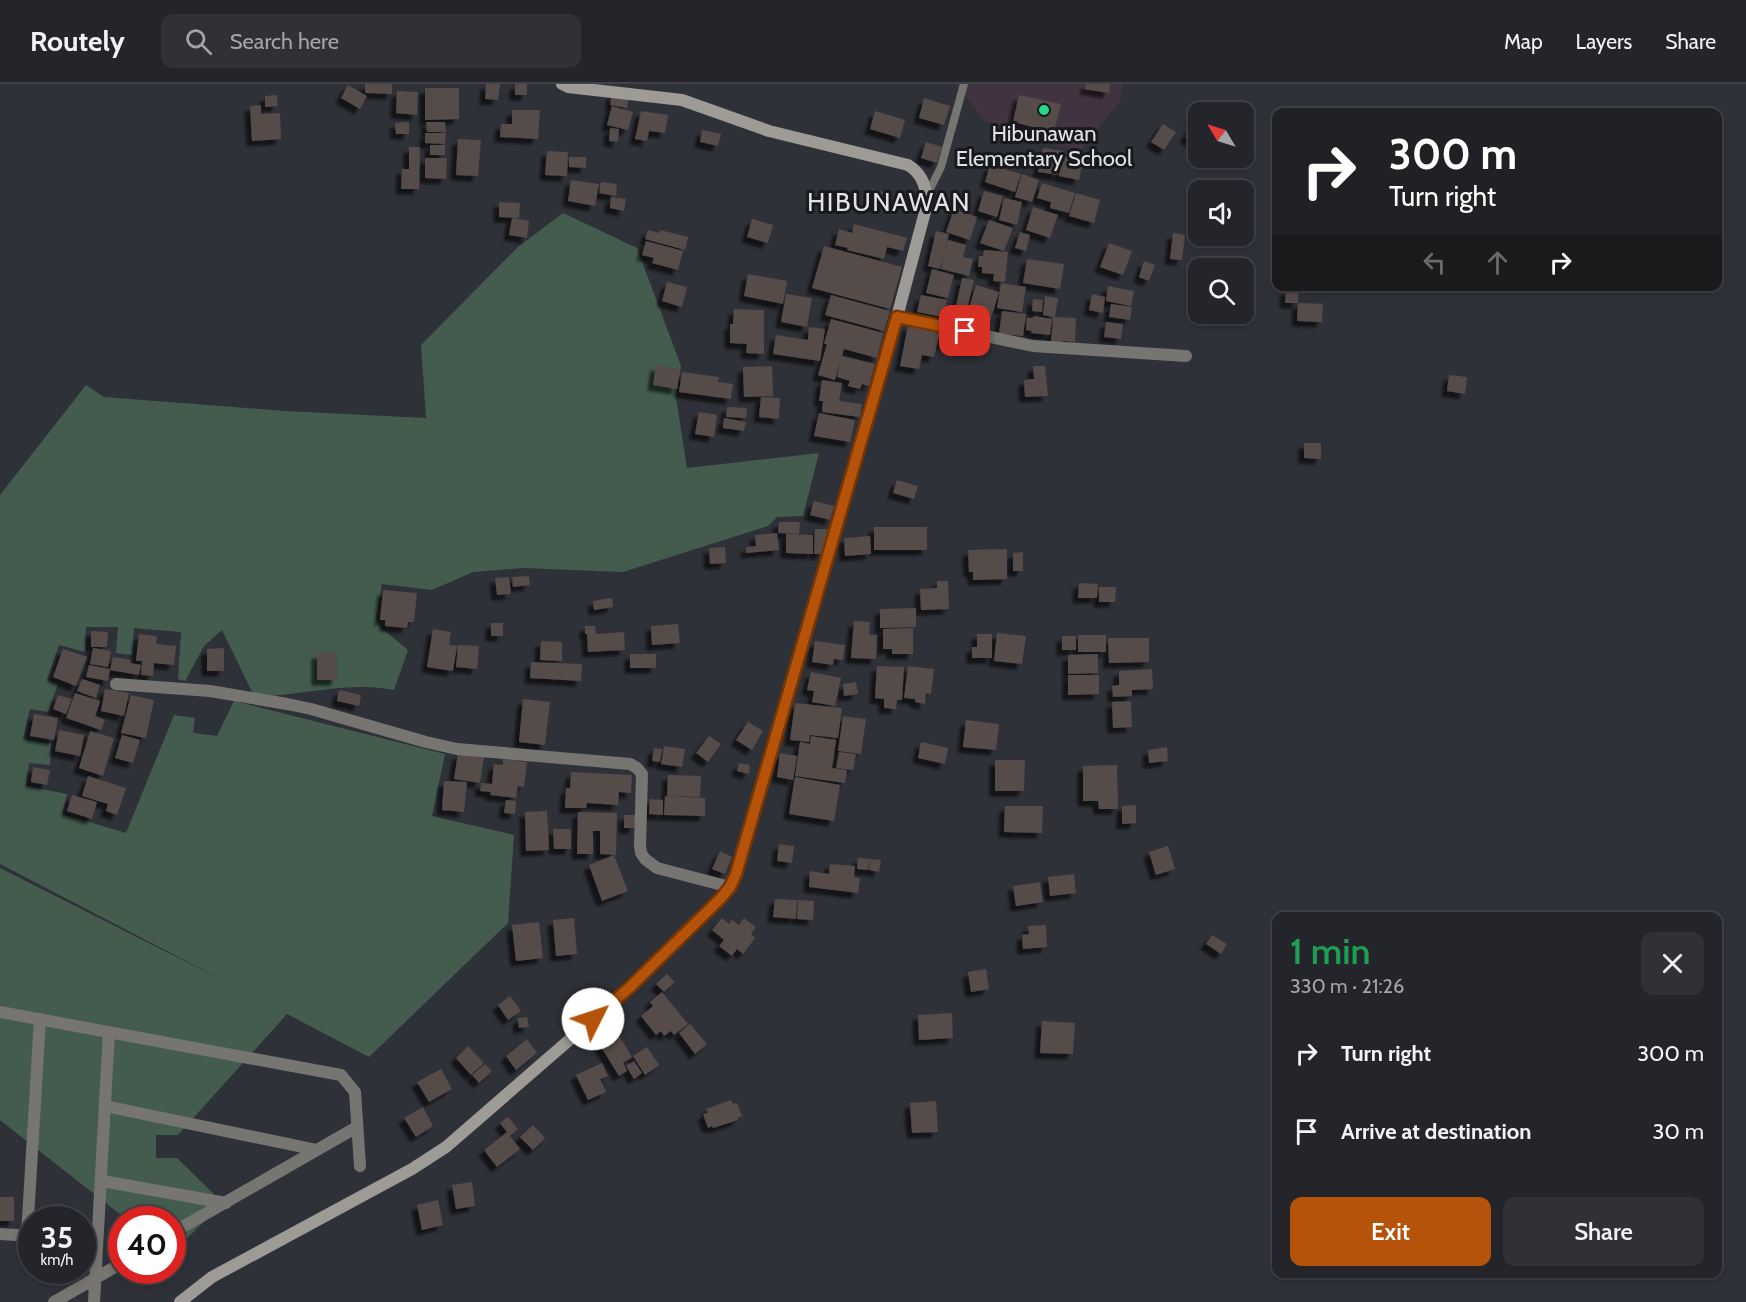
<!DOCTYPE html>
<html lang="en">
<head>
<meta charset="utf-8">
<style>
	:root { --surface:#23252a; --page:#2f3136; --text:#f1f3f6; --muted:#a3a5a8; --line:#404247; --accent:#b45309 }
	body { margin:0; font-family:Cabin,sans-serif; background:var(--page); color:var(--text); height:100vh; display:flex; flex-direction:column; font-size:22px; white-space:nowrap }
	* { box-sizing:border-box; margin:0 }
	p { font-size:20px; color:var(--muted) }
	.icon { flex:none; width:33px; height:33px; fill:none; stroke:currentColor; stroke-width:2; stroke-linecap:round; stroke-linejoin:round }
	.map { position:relative; flex:1; overflow:hidden }
	.details { position:absolute; left:1272px; top:828px; width:450px; height:366px; display:flex; flex-direction:column; background:var(--surface); border-radius:12px; box-shadow:0 3px 9px #0003,0 0 0 2px var(--line) }
	.details>* { flex:none }
	.top-card { position:absolute; left:1272px; top:24px; width:450px; height:183px; border-radius:12px; box-shadow:0 3px 9px #0003,0 0 0 2px var(--line); background:#202124; color:#fff; overflow:hidden }
	.needle { width:39px; rotate:308deg }
	.controls { position:absolute; left:1188px; top:18px; display:grid; gap:12px }
	.controls a { display:grid; place-items:center; width:66px; height:66px; border-radius:12px; background:var(--surface); box-shadow:0 3px 9px #0003,0 0 0 2px var(--line); font-size:30px }
	.speed { position:absolute; left:18px; top:1122px; display:flex; gap:12px; font-size:30px; font-weight:700; text-align:center }
	.speed>* { display:grid; place-content:center; width:78px; height:78px; border-radius:50%; background:var(--surface); box-shadow:0 3px 9px #0003,0 0 0 2px var(--line); line-height:1 }
	.speed small { font-size:15px; font-weight:400 }
	.speed .limit { border:9px solid #d22; background:#fff; color:#111 }
	.pin { position:absolute; display:grid; place-items:center; width:51px; height:51px; color:#fff; margin:-26px; border-radius:12px; box-shadow:0 3px 9px #0006 }
	.me { position:absolute; width:66px; margin:-33px; rotate:49deg; stroke-linejoin:round; filter:drop-shadow(0 0 4px #0008) }
	.turn { display:flex; align-items:center; gap:21px; height:126px; padding:0 18px; font-size:27px }
	.turn .icon { width:78px; height:78px; stroke-width:2.5 }
	.turn b { display:block; font-size:42px; line-height:51px }
	.lanes { display:flex; align-items:center; height:57px; padding:0 18px; background:#0003; justify-content:center; gap:30px; direction:ltr }
	.lanes .off { opacity:.35 }
	.round { display:grid; place-items:center; flex:none; width:63px; height:63px; border-radius:12px; background:var(--page) }
	.summary { display:flex; align-items:center; justify-content:space-between; height:102px; padding:0 18px }
	h1 { font-size:36px; font-weight:600; line-height:45px; color:#1e9e55 }
	.action { display:flex; gap:12px; margin-top:auto; padding:12px 18px }
	.action a { flex:1; height:69px; border-radius:12px; background:var(--accent); color:#fff; font-size:24px; font-weight:600; line-height:69px; text-align:center }
	.action a+a { background:var(--page); color:var(--text) }
	ul { padding:0; list-style:none }
	li { display:flex; align-items:center; gap:18px; height:78px; padding:0 18px }
	li div { flex:1 }
	li b { display:block; font-size:22px }
	li em { font-style:normal }
	header { display:flex; align-items:center; gap:36px; box-sizing:border-box; height:84px; padding:0 30px; background:var(--surface); border-bottom:2px solid var(--line) }
	header strong { font-size:28px }
	nav { display:flex; gap:33px; margin-inline-start:auto; font-size:21px }
	.search { width:420px; height:54px; background:var(--page); display:flex; align-items:center; gap:15px; box-sizing:border-box; padding:0 21px; border-radius:12px; color:var(--muted); font-size:22px }
	.map>svg:first-child { display:block }
</style>
</head>
<body>
<header>
<strong>Routely</strong>
<div class="search"><svg class="icon" aria-label="search" viewBox="0 0 24 24"><circle cx="10" cy="10" r="6"/><path d="M15 15l6 6"/></svg>Search here</div>
<nav><a>Map</a><a>Layers</a><a>Share</a></nav>
</header>
<div class="map">
<svg width="1746" height="1218" viewBox="0 0 1746 1218">
	<defs>
		<filter id="shadow"><feDropShadow dx="-5.5" dy="5.5" stdDeviation="1.5" flood-color="#0009"/></filter>
	</defs>
	<rect width="100%" height="100%" fill="#2f3138"/>
	<path fill="#423340" d="M956,0H1123L1120,17L1079,69L984,36Z"/>
	<path fill="#435c4e" d="M563,129L637,164L681,282L676,314L687,384L819,369L803,432L777,433L768,442L623,488L523,484L473,488L432,506L382,500L376,535L381,544L408,566L394,606C364,600 335,604 305,608C288,610 271,613 254,612L222,546L204,562L185,597L178,595L181,548L134,544L132,571L116,569L118,543H86L85,568L59,561L47,596L58,600L48,628L30,625L23,655L51,660L50,681L29,679L26,702L67,710L62,730L126,749L174,631L195,634L193,649L217,652L234,617L445,670L432,732L514,751L508,839L369,973L287,930L178,1051H156V1074H177L223,1119L173,1168L172,1136L126,1135L0,1036V784L228,899L0,780V411L86,301L104,313L285,327L426,334L421,261L518,163Z"/>
	<path fill="#544b4a" filter="url(#shadow)" d="M365,0H392V10L365,9Z
		M486,0H500L498,16L485,15Z
		M515,0H527V11H515Z
		M1086,0H1110L1109,9L1085,5Z
		M348,1L367,12L360,25L341,14Z
		M425,4H459V35L425,36Z
		M397,7L418,8L417,31L396,29Z
		M612,10L629,13L627,24L610,21Z
		M277,11L278,22L265,23V12Z
		M1019,11L1061,20L1054,48L1013,38Z
		M924,14L950,22L944,41L919,34Z
		M261,21V30L280,29L281,55L252,57L250,22Z
		M612,22L633,28L628,46L607,41Z
		M512,26H540L538,55L500,53L501,40H512Z
		M641,27L668,31L665,49L649,47L647,57L635,55Z
		M875,27L905,36L900,54L870,45Z
		M409,38V50H396L395,39Z
		M426,38H445L446,48H427Z
		M1194,39L1198,42V62L1185,53Z
		M1163,40L1176,48L1164,66L1151,58Z
		M610,44L619,45L618,58L609,57Z
		M702,46L721,50L718,62L700,58Z
		M425,49H446L445,60L425,59Z
		M458,55L481,56L478,92L456,91Z
		M926,58L942,63L937,79L921,74Z
		M430,61H445V71H430Z
		M409,63H420L419,105H401L402,85H409Z
		M1043,64L1063,67L1058,91L1038,88Z
		M547,67L568,68L567,92L545,91Z
		M1064,68L1084,72L1079,96L1059,92Z
		M569,73H586V84L569,83Z
		M425,74H447L446,95L425,94Z
		M990,81L1021,90L1015,108L985,98Z
		M1022,90L1039,96L1032,118L1015,113Z
		M571,96L599,100L595,122L568,117Z
		M601,98L617,100L616,112L599,109Z
		M1042,99L1075,109L1069,129L1050,124L1051,118L1037,114Z
		M873,105L888,109L884,124L869,120Z
		M984,107L1003,112L997,133L978,127Z
		M1076,109L1100,116L1094,139L1069,132Z
		M611,113L626,115L624,127L610,124Z
		M1004,114L1022,118L1017,141L999,136Z
		M499,118L520,119L519,134L499,133Z
		M1033,123L1058,131L1050,154L1026,146Z
		M954,125L977,133L970,156L946,148Z
		M512,134L529,137L527,154L509,151Z
		M752,135L773,141L768,159L747,153Z
		M989,136L1013,144L1004,167L980,159Z
		M854,140L907,154L903,167L887,163L884,175L847,166L848,164L835,161L839,145L852,149Z
		M648,146L659,149L660,146L688,153L685,166L645,155Z
		M936,147L949,150L944,169L948,156L966,161L963,173L973,175L969,192L941,185L943,173L940,185L928,182Z
		M1020,148L1030,151L1026,167L1015,164Z
		M1173,149L1185,151L1182,176L1170,175Z
		M646,157L683,167L678,186L652,179L654,174L642,171Z
		M1109,159L1132,167L1123,191L1100,183Z
		M824,162L902,183L890,225L812,204Z
		M984,166L1008,168L1005,198L993,197L994,190L982,189V183H978L979,172H983Z
		M1027,175L1064,180L1060,205L1023,199Z
		M1144,177L1155,181L1149,197L1139,193Z
		M932,185L954,191L948,214L926,209Z
		M748,190L787,197L783,220L744,212Z
		M962,194L974,196L965,234L954,232Z
		M667,198L687,203L682,223L662,217Z
		M1001,199L1026,203L1022,228L997,224Z
		M976,201L999,208L989,241L966,234Z
		M1108,202L1134,207L1131,222L1106,217Z
		M1286,206L1298,207V219H1285Z
		M786,210L812,214L807,243L781,238Z
		M1092,210L1105,213L1103,229L1089,226Z
		M831,211L890,227L884,247L825,231Z
		M921,211L947,216L943,233L917,228Z
		M1045,212L1058,214L1055,233L1076,234L1075,258L1063,257V260L1051,259L1053,233L1043,231Z
		M1033,215L1043,216L1042,228L1032,227Z
		M1298,219L1323,220L1322,238L1297,237Z
		M1111,220L1132,223L1130,236L1109,233Z
		M734,225L764,226V270L746,269L747,260L730,259V240H733Z
		M1002,227L1026,230L1023,252L999,250Z
		M1034,232L1052,235L1050,251L1031,249L1032,247L1026,246L1027,234H1033Z
		M831,235L883,249L877,274L844,265L842,272L875,280L869,302L862,300L860,305L848,302L850,297L837,293L840,278L835,296L818,291L827,260H824Z
		M1106,238L1123,240L1121,255L1104,253Z
		M908,241L940,247L934,273L922,271L919,285L900,282Z
		M809,243L825,245L820,277L773,270L776,251L808,256Z
		M943,250L961,252L959,263L941,260Z
		M656,281L680,285L677,305L653,301Z
		M772,282L773,312L744,313L743,283Z
		M1033,282H1045L1048,312L1025,313L1024,296L1034,295Z
		M682,288L719,293L718,298L733,300L731,315L679,308Z
		M1449,291L1467,293L1465,310L1447,307Z
		M822,296L842,299L839,317L862,320L860,333L822,328L823,317H819Z
		M761,313L780,314L779,335L759,333Z
		M727,323L747,324L746,334L726,333Z
		M699,328L717,331L714,353L695,350Z
		M819,329L855,336L850,358L814,352Z
		M724,334L746,338L744,347L723,344Z
		M1304,359H1321V375L1304,374Z
		M897,396L918,402L914,415L893,409Z
		M814,417L834,422L830,436L810,431Z
		M779,438H800L799,450L778,449Z
		M874,443H927V466H874Z
		M815,445H829L822,470H814Z
		M777,449L779,466L746,469V463L756,462L755,451Z
		M786,450L813,451V470L786,469Z
		M870,452L871,470L845,472L844,454Z
		M725,463L726,479L710,480L709,464Z
		M1007,465V495L973,496V488H969L968,466Z
		M1023,468V487H1013V469Z
		M529,492L530,501L513,503L512,493Z
		M509,493L511,510L497,511L495,494Z
		M937,497H948L949,525L921,526L920,505L937,504Z
		M1079,499L1098,500L1097,514H1078Z
		M1099,503H1116L1115,518H1099Z
		M383,506L417,509L414,538H408L407,544L385,542V536H380Z
		M612,514L613,523L594,526L593,517Z
		M916,524V543L880,544V525Z
		M854,537L870,538L869,551H877L876,575L851,574Z
		M491,539H503V552H491Z
		M678,540L680,559L652,561L651,542Z
		M585,542H595L596,550L624,548L625,566L588,568L587,550H585Z
		M913,544V570H892V565H883V545Z
		M433,545L451,548L449,561L457,562L453,587L427,583Z
		M91,547L108,548L107,563H91Z
		M997,549L1026,552L1022,580L994,577Z
		M139,550L157,552L156,560L176,562L174,581L154,579L153,592L141,591L142,577H136Z
		M977,550H992V574H972V563H977Z
		M1078,551H1106V568H1078Z
		M1062,552H1076V566H1062Z
		M1108,554H1149V578L1109,579Z
		M541,557L562,558V577L540,576Z
		M815,557L845,561L843,576L834,575L833,581L812,578Z
		M458,561L479,562L477,585L456,583Z
		M93,564L111,567L108,583L90,580Z
		M224,564V587H207V565Z
		M63,565L87,573L76,602L53,593Z
		M317,569H337V596H317Z
		M630,570H656V584H630Z
		M1098,570V589L1068,590V571Z
		M113,573L131,576L130,579L141,581L139,591L110,586Z
		M531,578L582,580L581,597L530,594Z
		M89,581L110,585L108,597L86,593Z
		M877,582L904,583L902,616H897L896,625L884,624V615L875,614Z
		M908,582L934,585L931,610L926,609L925,620L915,618V615L904,614Z
		M1152,585L1153,605L1132,606V612L1113,613L1112,602L1119,601V587Z
		M811,588L841,594L835,622L812,618L814,607L807,606Z
		M1068,591H1099V610L1068,611Z
		M82,595L100,601L96,614L77,607Z
		M856,598L858,610L844,612L843,600Z
		M105,605L129,609L124,632L101,627Z
		M339,606L361,611L359,622L337,617Z
		M75,609L100,617L95,632L105,636L101,646L66,634Z
		M58,611L72,615L66,630L53,625Z
		M131,611L154,616L146,654L121,649Z
		M523,615L550,618L545,661L519,658Z
		M1131,617L1132,643L1113,644L1112,618Z
		M795,619L842,624L838,654L810,651L809,658L790,656Z
		M34,630L58,634L54,656L30,652Z
		M843,632L866,635L861,670L838,667Z
		M966,636L999,640L996,666L963,663Z
		M748,638L763,647L752,666L736,656Z
		M59,646L84,651L80,672L55,667Z
		M90,647L114,654L103,692L79,684Z
		M122,651L140,656L133,679L115,674Z
		M709,652L721,660L708,678L696,669Z
		M811,652L836,656L832,684L847,686L845,699L795,692L800,658L810,660Z
		M921,658L948,664L945,680L918,674Z
		M664,662L685,665L682,683L661,680Z
		M1167,663L1168,677L1149,679L1148,666Z
		M654,664L662,665L660,678L652,677Z
		M839,668L856,670L853,686L836,684Z
		M458,669L484,673L480,699L454,695Z
		M780,669L797,672L793,696L777,693Z
		M503,675L527,678L524,703L518,702L516,714L490,711L491,708L480,707L481,699L492,700L494,680L503,681Z
		M995,676H1025L1024,707H995Z
		M739,679L750,681L749,690L737,687Z
		M1117,681L1118,725H1099L1098,717H1083V682Z
		M33,683L50,686L47,701L31,698Z
		M571,688L632,691L631,709L619,708L618,721L587,719L586,724H565L566,704H570Z
		M668,691L701,692L700,713L667,712Z
		M88,692L126,704L117,731L106,727L108,720L82,712Z
		M795,693L840,701L834,737L789,730Z
		M444,697L467,698L464,728L442,726Z
		M72,711L97,718L92,735L67,727Z
		M665,712L705,714V732L664,731Z
		M650,715L663,716V731L649,730Z
		M506,716L516,717L515,730L504,729Z
		M1136,721V739L1122,740V722Z
		M1005,722H1043L1042,749L1004,748Z
		M547,727L549,766L526,767L525,728Z
		M578,728L617,729L616,771L600,770V747H593V770H577Z
		M624,731H635V744H624Z
		M553,745H571V765H554Z
		M779,760L794,762L792,779L777,777Z
		M1168,762L1175,785L1156,791L1149,768Z
		M720,767L732,773L725,790L712,785Z
		M614,771L628,807L602,817L589,781Z
		M858,774L870,775L868,786L857,785Z
		M870,775L881,776L879,788L869,786Z
		M830,780L855,782L854,793L860,794L858,809L809,803L810,787L829,790Z
		M1074,790L1076,809L1050,812L1048,793Z
		M1040,798L1043,818L1016,822L1013,802Z
		M775,815L797,816L796,835L773,833Z
		M798,816L814,817L813,836L797,835Z
		M574,834L577,870L556,872L553,836Z
		M722,834L729,840L732,836L739,841L744,834L756,843L751,850L755,854L743,870L737,865L732,872L719,862L724,856L712,846Z
		M539,838L543,874L516,877L512,841Z
		M1046,841L1047,863L1023,865L1022,851L1029,850L1028,842Z
		M1212,851L1227,860L1221,870L1206,860Z
		M986,885L989,905L971,908L968,888Z
		M667,890L675,898L664,908L656,900Z
		M662,908L688,940L674,951L671,947L664,952L661,947L656,951L641,932L653,922L650,918Z
		M510,912L521,927L508,936L498,921Z
		M952,929L953,954L919,956L918,931Z
		M527,933L529,943L519,944L518,934Z
		M1042,937L1075,939L1073,970L1040,969Z
		M690,940L707,960L695,970L679,949Z
		M616,947L632,973L623,979L627,987L619,992L598,958Z
		M527,955L537,969L516,986L506,972Z
		M468,962L484,979L471,991L456,974Z
		M647,963L659,981L645,991L633,972Z
		M634,977L642,989L634,995L626,982Z
		M602,979L608,992L600,995L606,1008L588,1016L576,991Z
		M485,980L492,987L479,999L472,991Z
		M441,985L452,1005L429,1018L417,998Z
		M731,1016L733,1020L737,1019L742,1032L737,1034L738,1036L713,1044L712,1042L708,1044L703,1030L708,1029L706,1025Z
		M936,1017L938,1048L912,1049L910,1019Z
		M423,1023L433,1042L416,1053L404,1034Z
		M508,1033L518,1045L510,1052L520,1065L497,1083L484,1066L507,1048L500,1039Z
		M533,1041L545,1054L533,1066L520,1053Z
		M472,1098L475,1122L456,1125L452,1101Z
		M0,1113H14V1137H0Z
		M438,1116L443,1141L422,1146L417,1121Z"/>
	<g fill="none" stroke-linecap="round" stroke-linejoin="round">
		<path stroke="#777571" stroke-width="8" d="M927,111L941,83L964,0"/>
		<path stroke="#777571" stroke-width="12" d="M897,233L1033,262L1186,272
			M116,600L210,607L287,620L311,625L426,658L457,665L630,680L637,684L642,690L640,762L641,769L645,775L657,784L730,803
			M0,928L341,991L355,1008L360,1082
			M105,1022L317,1066
			M102,1097L226,1119
			M172,1149L357,1043
			M0,1150L32,1152
			M27,1151L40,935
			M82,1154L97,1155
			M54,1218L122,1179
			M94,1218L109,948"/>
		<path stroke="#9e9a95" stroke-width="12" d="M180,1218L212,1193L412,1085L446,1063L628,905L720,815L730,803L736,790L897,233L926,124C928,106 924,91 908,81L769,47L682,16L568,3L562,0"/>
	</g>
	<g fill="none" stroke-linecap="round" stroke-linejoin="round">
		<defs>
			<path id="route" d="M593,935L628,905L720,815L730,803L736,790L897,233L965,247"/>
		</defs>
		<use href="#route" stroke="#753606" stroke-width="15"/>
		<use href="#route" stroke="#b45309" stroke-width="10"/>
	</g>
	<circle fill="#26d886" stroke="#18191c" stroke-width="2" cx="1044" cy="26" r="6"/>
	<g text-anchor="middle" dominant-baseline="central" stroke-width="6" stroke-linejoin="round" paint-order="stroke">
		<g font-size="22" fill="#e2e3e8" stroke="#18191c">
			<text x="1044" y="49">Hibunawan<tspan x="1044" dy="25">Elementary School</tspan></text>
		</g>
		<g font-size="26" letter-spacing="1.5" fill="#e2e3e8" stroke="#18191c">
			<text x="889" y="118">HIBUNAWAN</text>
		</g>
	</g>
</svg>
<div class="controls">
<a><svg class="needle" viewBox="-14 -14 28 28"><path d="M0-13l5 13h-10z" fill="#e53935"/><path d="M0 13l5-13h-10z" fill="#a3a5a8"/></svg></a>
<a><svg class="icon" aria-label="sound" viewBox="0 0 24 24"><path d="M4 9h4l5-4v14l-5-4H4zM17 9q2 3 0 6"/></svg></a>
<a><svg class="icon" aria-label="search" viewBox="0 0 24 24"><circle cx="10" cy="10" r="6"/><path d="M15 15l6 6"/></svg></a>
</div>
<div class="speed"><div>35<small>km/h</small></div><div class="limit">40</div></div>
<div class="pin" style="left:965px;top:247px;background:#d93025"><svg class="icon" aria-label="arrive" viewBox="0 0 24 24"><path d="M6 21V4h12l-3 4 3 4H6"/></svg></div>
<svg class="me" style="left:593px;top:935px" viewBox="-20 -20 40 40"><circle r="19" fill="#fff"/><path d="M0-13L10 11 0 6-10 11z" fill="#b45309"/></svg>
<div class="top-card">
<div class="turn"><svg class="icon" aria-label="right" viewBox="0 0 24 24"><path d="M7 20v-9h11M14 6l5 5-5 5"/></svg><div><b>300 m</b>Turn right</div></div>
<div class="lanes"><svg class="icon off" aria-label="left" viewBox="0 0 24 24"><path d="M17 20v-9H6M10 6l-5 5 5 5"/></svg><svg class="icon off" aria-label="ahead" viewBox="0 0 24 24"><path d="M12 20V5M6 11l6-6 6 6"/></svg><svg class="icon" aria-label="right" viewBox="0 0 24 24"><path d="M7 20v-9h11M14 6l5 5-5 5"/></svg></div>
</div>
<section class="details">
<div class="summary"><div><h1>1 min</h1><p>330 m · 21:26</p></div><a class="round"><svg class="icon" aria-label="close" viewBox="0 0 24 24"><path d="M6 6l12 12M18 6L6 18"/></svg></a></div>
<ul>
<li><svg class="icon" aria-label="right" viewBox="0 0 24 24"><path d="M7 20v-9h11M14 6l5 5-5 5"/></svg><div><b>Turn right</b></div><em>300 m</em></li>
<li><svg class="icon" aria-label="arrive" viewBox="0 0 24 24"><path d="M6 21V4h12l-3 4 3 4H6"/></svg><div><b>Arrive at destination</b></div><em>30 m</em></li>
</ul>
<div class="action"><a>Exit</a><a>Share</a></div>
</section>
</div>
</body>
</html>
